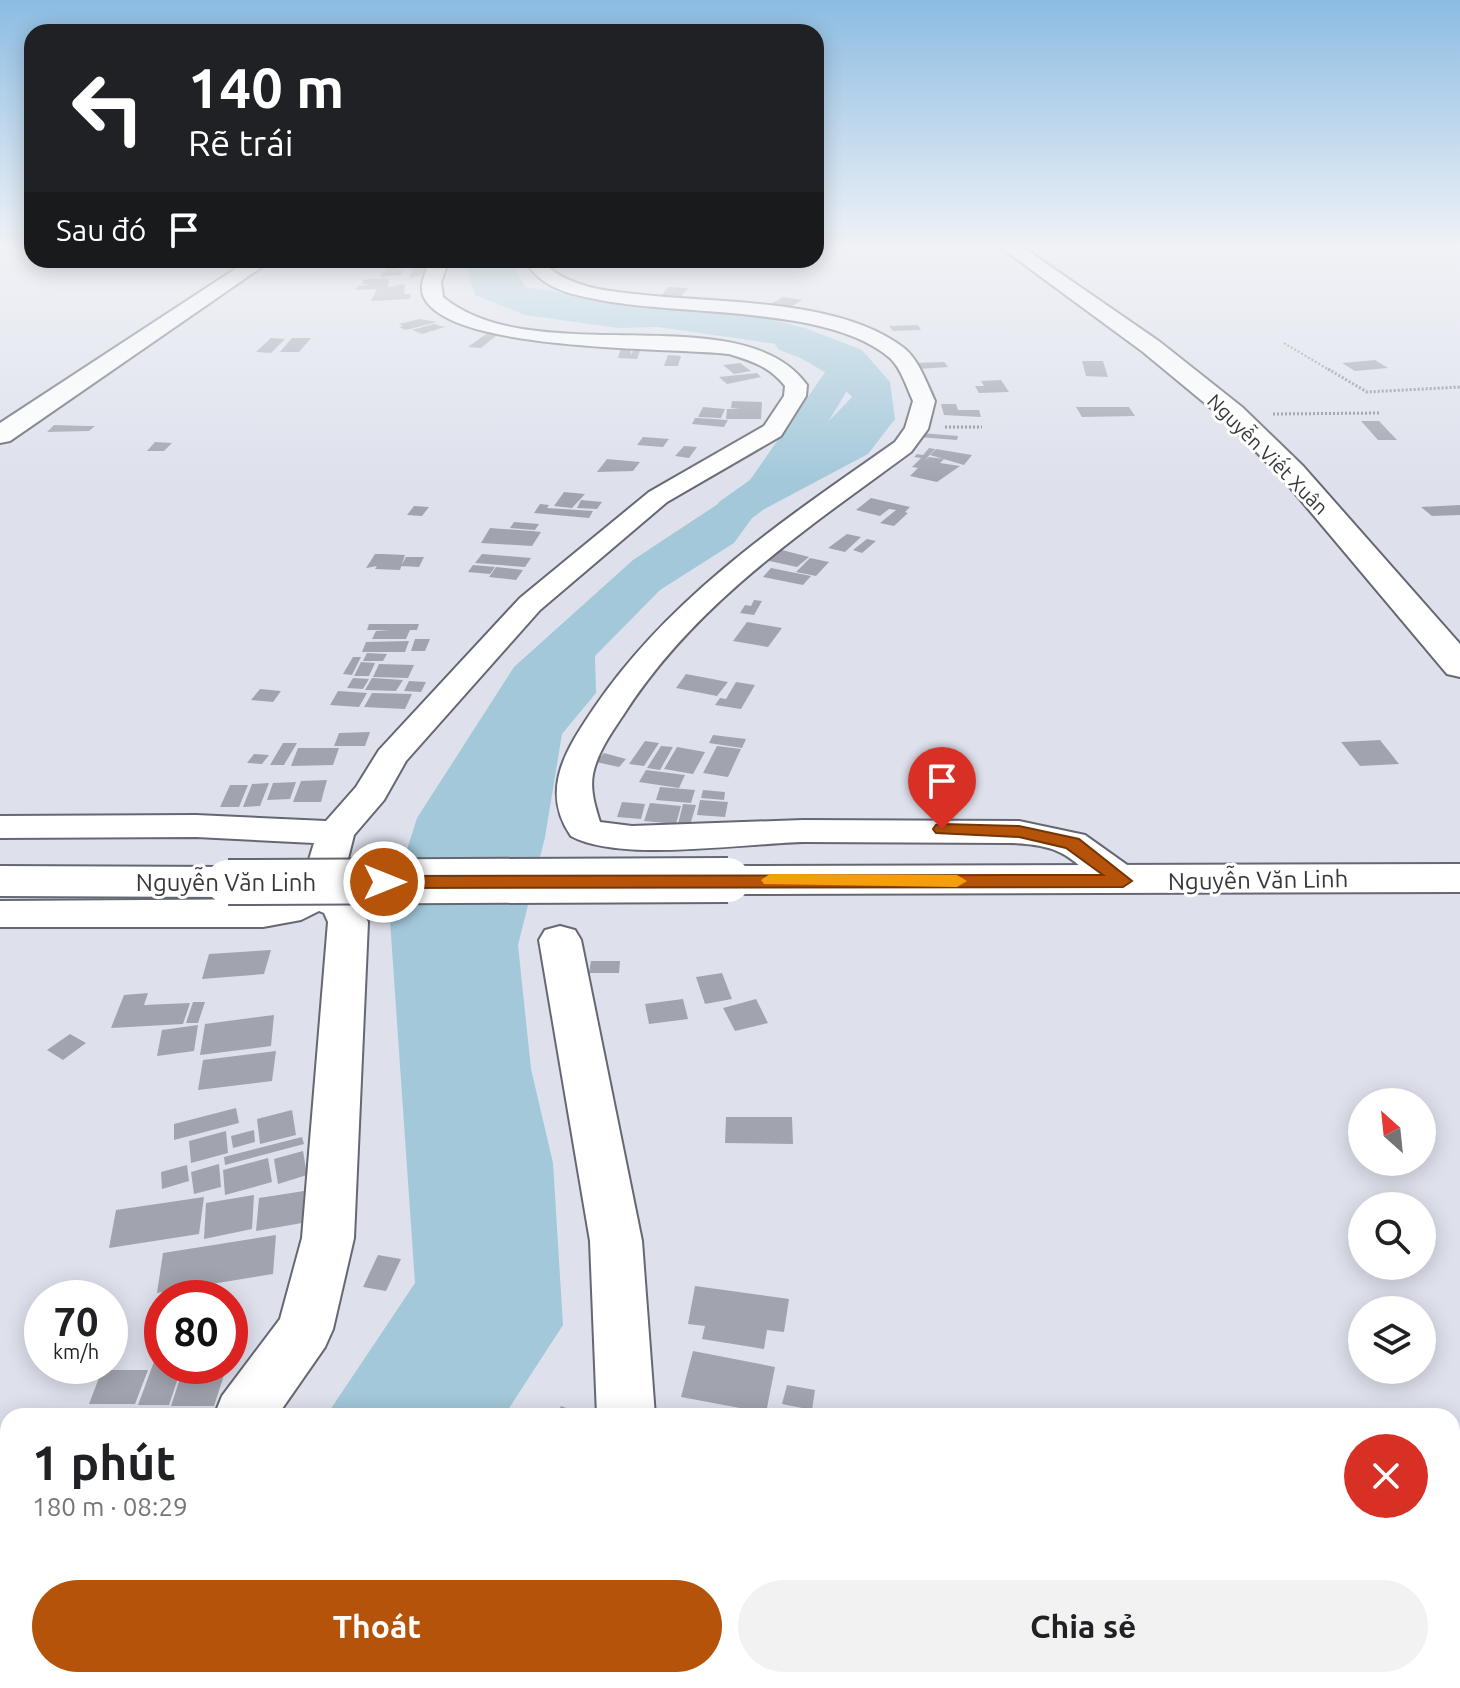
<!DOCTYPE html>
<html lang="vi">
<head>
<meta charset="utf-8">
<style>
	:root { --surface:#fff; --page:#f2f2f2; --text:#202124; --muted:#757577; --accent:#b45309 }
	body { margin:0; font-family:Ubuntu,sans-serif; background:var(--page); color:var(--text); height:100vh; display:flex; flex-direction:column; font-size:30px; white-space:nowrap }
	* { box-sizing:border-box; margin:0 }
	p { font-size:26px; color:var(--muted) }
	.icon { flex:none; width:44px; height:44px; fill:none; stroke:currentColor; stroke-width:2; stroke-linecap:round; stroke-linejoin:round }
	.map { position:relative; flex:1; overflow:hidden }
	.details { position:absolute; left:0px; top:1408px; width:1460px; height:280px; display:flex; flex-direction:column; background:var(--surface); border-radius:24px 24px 0 0; box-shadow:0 4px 20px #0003 }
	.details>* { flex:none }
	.banner { position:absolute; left:24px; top:24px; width:800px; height:244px; border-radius:24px; box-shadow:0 4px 20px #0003; background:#202124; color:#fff; overflow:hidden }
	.needle { width:52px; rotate:333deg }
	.buttons { position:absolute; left:1348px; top:1088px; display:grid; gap:16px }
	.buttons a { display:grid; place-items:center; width:88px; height:88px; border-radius:50%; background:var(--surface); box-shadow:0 4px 20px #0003; font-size:40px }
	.speed { position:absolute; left:24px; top:1280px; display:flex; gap:16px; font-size:40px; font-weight:700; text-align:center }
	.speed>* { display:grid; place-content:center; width:104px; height:104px; border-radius:50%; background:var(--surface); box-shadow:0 4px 20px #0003; line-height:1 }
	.speed small { font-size:20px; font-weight:400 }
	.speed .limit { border:12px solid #d22; background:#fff; color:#111 }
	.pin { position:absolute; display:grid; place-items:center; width:68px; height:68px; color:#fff; margin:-82px -34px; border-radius:50% 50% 50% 0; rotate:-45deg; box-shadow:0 0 8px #0007 }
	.pin .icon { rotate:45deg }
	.me { position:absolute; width:88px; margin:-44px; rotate:90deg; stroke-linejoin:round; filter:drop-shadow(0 0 6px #0008) }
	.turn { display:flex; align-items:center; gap:28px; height:168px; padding:0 32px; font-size:36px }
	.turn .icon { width:104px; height:104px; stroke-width:2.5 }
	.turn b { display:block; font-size:56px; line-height:68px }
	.then { display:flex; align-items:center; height:76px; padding:0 32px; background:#0003; gap:16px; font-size:30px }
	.round { display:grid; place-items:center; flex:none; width:84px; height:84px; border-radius:42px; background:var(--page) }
	.overview { display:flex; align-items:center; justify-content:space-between; height:136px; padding:0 32px }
	h1 { font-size:48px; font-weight:700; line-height:60px }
	.action { display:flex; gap:16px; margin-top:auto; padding:16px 32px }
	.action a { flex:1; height:92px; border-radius:48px; background:var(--accent); color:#fff; font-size:32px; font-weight:700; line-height:92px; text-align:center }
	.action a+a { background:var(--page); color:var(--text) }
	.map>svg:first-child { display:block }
</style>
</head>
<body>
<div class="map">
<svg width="1460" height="1688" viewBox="0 0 1460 1688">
	<rect width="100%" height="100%" fill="#dee1ec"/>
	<path fill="#a2c8d9" d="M468,260H518L517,273L525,287L663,308L756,316L805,328L862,350L890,382L895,419L868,454L755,514L734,543L660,590L595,656L596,693L562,734L545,837L518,945L531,1069L553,1163L563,1325L504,1416H326L415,1283L389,906L417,818L514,667L633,560L721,502L829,421L852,397L830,375L776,344L658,327L618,328L525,315L475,295L465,264Z
		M135,1680H335L330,1688H128Z"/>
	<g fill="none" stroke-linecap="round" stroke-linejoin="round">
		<path fill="#a2c8d9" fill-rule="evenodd" d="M790,333L859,357L863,364C838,404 788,498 750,519C740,524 730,522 719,520L713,511L719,502L750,480L828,368L779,350L774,343L779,336Z"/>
	</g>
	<path fill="#a1a4ae" d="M554,260H563L561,264L564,260L591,261L577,268L552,267L556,263H552Z
		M650,260H672L709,261L706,266L647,264Z
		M426,264L425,274L410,278L412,265Z
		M390,265H406L404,268L394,269L392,274L395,270H404L401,275L380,277Z
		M372,279H389L388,287L405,284L404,294H411L410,299L371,301L377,289L356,290L358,286L371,285L362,284L364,280Z
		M668,287L688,288L680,298L657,301Z
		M783,297L803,300L788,308L767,306Z
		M420,319L437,322L406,330L399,327L403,326L399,324Z
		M434,324L445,327L422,334L412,330Z
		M918,325L921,330L893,331L889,326Z
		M486,334L497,335L481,348L468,347Z
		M271,338L285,339L271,353L256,352Z
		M292,338H311L299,352H280Z
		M635,347L641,348L637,359L618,358L621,348H630L631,355Z
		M668,355L681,356L678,366H664Z
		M1375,360L1388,368L1355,371L1342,363Z
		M1082,361H1103L1108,377L1086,376Z
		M944,362L948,367L918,369L914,363Z
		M740,363L751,371L734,374L723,365Z
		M757,373L761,377L727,384L719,377Z
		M1001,380L1009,392L979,393L975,386H984L981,381Z
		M732,401L762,402L761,419H726L727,409H740L731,408Z
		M941,404H956L958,410H979L981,417L944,415Z
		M703,407L725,409L721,418L698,417Z
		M1076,407H1129L1135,416L1082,417Z
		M695,418H698L728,420L724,427L692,424Z
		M1361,421H1379L1397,440H1378Z
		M54,425L87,426H95L89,431L47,432Z
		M920,433L958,436L957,440L918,437Z
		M643,437L669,439L663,447L637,445Z
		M155,442L172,443L164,451H147Z
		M684,446L697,447L689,458L675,456Z
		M929,448L935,449L925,460L929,457L944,459L940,463L960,466L937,482L910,476L918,468L912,467L921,458L914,457L917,454L923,455Z
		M936,449L972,455L964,465L930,455Z
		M607,459L640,462L633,471L597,472Z
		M564,492L585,494L572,508L554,506Z
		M871,498L910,507L905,512L908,513L894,526L880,523L896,510L889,509L880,516L856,510Z
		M581,500L602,502L597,509L577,508Z
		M540,504L549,505L547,508L593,511L589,518L534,513Z
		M1460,505V515L1432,516L1421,507Z
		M414,506L429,507L422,516L407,515Z
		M514,522L539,524L535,530L510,528Z
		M490,528L532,531L541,532L532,546L481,543Z
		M847,534L861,537L845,552L828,548Z
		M867,539L876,541L862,553L853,550Z
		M778,549L809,557L797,567L765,560Z
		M375,554H383L405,555L400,570L375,569L377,566L366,568Z
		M482,554L531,558L525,567L475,563Z
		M406,557H424L419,567L401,566Z
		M810,558L829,562L816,576L796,572Z
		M473,565L495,567L490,574L468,572Z
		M496,567L523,570L516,580L489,577Z
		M771,568L811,576L803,585L763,577Z
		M754,600L762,601L754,615L740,613L745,605L751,606Z
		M747,622L782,628L768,647L733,641Z
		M369,624H419L417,630H410L406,639H372L376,631L390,630H367Z
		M415,639H430L425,651H411Z
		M409,641L405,652H362L366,642Z
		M367,653L387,654L383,661H363Z
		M353,657H361L352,675L343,674Z
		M361,662L375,663L369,676H354Z
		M379,664L414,665L408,678L373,677Z
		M686,674L728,682L717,696L676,688Z
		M353,678L369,679L363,689L347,688Z
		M372,678H373L403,680L396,691L365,690Z
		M409,681L426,682L421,692L404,691Z
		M736,682L755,685L741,709L715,705L720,698L726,699Z
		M260,689L281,691L273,702L251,700Z
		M338,691L367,693L359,707L330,705Z
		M372,693L412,694L405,709L364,707Z
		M370,732L365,746H334L339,733Z
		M713,735L746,739L742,748L709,743Z
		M1380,740L1399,764L1360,766L1341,742Z
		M645,741L659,743L644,766L629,764Z
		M283,743H297L284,765H270Z
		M661,746L673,747L660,770L647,768Z
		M717,746L741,749L728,777L703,773Z
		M677,747L705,752L693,774L664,769Z
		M298,748H339L333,765L291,766Z
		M604,753L626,759L619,767L596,762Z
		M254,754L269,755L262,764L247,763Z
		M646,770L685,775L679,788L639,782Z
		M327,780L321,802H293L301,781Z
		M296,782L290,799L267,800L273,783Z
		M269,783L260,806L243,807L252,784Z
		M230,785H248L239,807H220Z
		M660,787L695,790L691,803L656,800Z
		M703,790L725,792L724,800L701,798Z
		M700,800L728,802L725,817L697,815Z
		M622,802L645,804L641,819L617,817Z
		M650,803L681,806L676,824L644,821Z
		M683,804L696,805L690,825L678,824Z
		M271,950L264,974L202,979L209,954Z
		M591,961H620L619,973H589Z
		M722,973L732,999L705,1004L696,977Z
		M148,993L144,1005L190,1003L183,1024L111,1028L124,995Z
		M683,999L688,1019L649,1024L645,1004Z
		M756,999L768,1023L735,1031L723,1008Z
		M193,1002H205L198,1023H186Z
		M274,1015L271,1046L200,1055L205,1024Z
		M198,1025L194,1051L157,1056L162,1030Z
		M70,1034L86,1043L63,1060L47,1050Z
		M276,1051L272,1081L198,1090L203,1060Z
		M236,1108L239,1123L174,1140V1124Z
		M292,1110L296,1135L260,1144L257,1119Z
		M726,1117H792L793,1144L725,1143Z
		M254,1130L255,1142L233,1148L231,1136Z
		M226,1131L228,1153L191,1163L189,1141Z
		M302,1137L304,1144L225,1165L224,1157Z
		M303,1151L307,1175L278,1184L274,1159Z
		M268,1158L272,1182L225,1195L223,1170Z
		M219,1164L221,1187L194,1194L191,1172Z
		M187,1165L189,1181L162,1189L161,1172Z
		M304,1191L302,1223L256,1231L259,1198Z
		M254,1195L252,1229L204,1239L206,1203Z
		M204,1197L199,1234L109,1248L116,1210Z
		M276,1235L273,1274L157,1293L163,1253Z
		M378,1255L401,1259L386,1291L363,1287Z
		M695,1286L789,1299L784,1332L767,1330L764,1349L702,1339L705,1326L688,1324Z
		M162,1340V1366H182L169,1405H138Z
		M693,1351L775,1367L766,1413L681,1397Z
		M184,1366H227L214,1406H171Z
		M102,1370H148L135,1404H89Z
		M787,1385L815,1390L812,1410L782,1404Z
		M561,1406L587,1416H556Z
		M779,1408L811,1415V1416H777Z
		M0,1523L8,1528V1559L0,1568Z
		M8,1572V1652L0,1645V1580Z
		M427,1680H453L464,1688H421Z
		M590,1680H645L653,1686L651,1688H597Z
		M653,1680H724L720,1688H659L660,1685Z
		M796,1680H841L840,1688H813L795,1683Z"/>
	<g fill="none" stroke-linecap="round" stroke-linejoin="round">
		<defs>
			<path id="street" d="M431,260H449L441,282L443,297C534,373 742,294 807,385L806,396L781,436L667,502L540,610L406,761L384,800L354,835L340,890L355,896L368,922L354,1238L333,1329L325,1347L277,1416H214L222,1396L280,1319L302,1238L328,922L324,913L319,911L301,920L263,927H0V901L279,899L300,889L314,843L196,837L0,838V816L196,815L326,821L356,787L379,750L520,598L649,492L764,426L784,396L785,386C770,367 752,361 729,354C674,347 444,353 423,295C419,283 427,270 431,260Z
				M534,260H552L548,267C572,287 605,291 635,294C715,304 838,297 904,348C919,360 927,384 935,401L928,429L911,452C806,529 695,603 624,714C612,732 597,753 593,774C590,790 595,806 600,822L632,826L803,820L1019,821L1085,835L1137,872L1143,881L1137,890C1101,899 1088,865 1059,852C1045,845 1022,843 1006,843C939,843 872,842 805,842C745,843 620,863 571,836C539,790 567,748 594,708C671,595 784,520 895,442L905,428L913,401C907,388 901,368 890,358C829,305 681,316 600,300C574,295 547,290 530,268Z
				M560,926L575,930L581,940L642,1241L655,1416H597L590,1241L539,940L545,930Z
				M8,1654V1680H61L58,1688H0V1658Z
				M452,1680H522L519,1688H449Z"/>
			<path id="secondary" d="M999,246H1021L1160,342L1242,407L1303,466L1460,644V677L1447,674L1283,479L1224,419L1143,352Z
				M249,260H272L10,441L0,443V423Z"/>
			<path id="highway" d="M1460,864V892L728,894L712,890L705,880L712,870L728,866Z
				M0,866L228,867L244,872L251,882L244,892L228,897L0,896Z"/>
		</defs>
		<use href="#street" stroke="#656872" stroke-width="4"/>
		<use href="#secondary" stroke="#656872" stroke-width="4"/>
		<use href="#highway" stroke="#656872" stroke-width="4"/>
		<path stroke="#898b93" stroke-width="2" stroke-dasharray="2 2" stroke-linecap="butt" d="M1284,343L1331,371"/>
		<path stroke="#898b93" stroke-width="3" stroke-dasharray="2 2" stroke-linecap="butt" d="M1328,369L1367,392L1460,387
			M1273,414L1381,413
			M945,427H982"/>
		<use href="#street" fill="#fff" fill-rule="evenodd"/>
		<use href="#secondary" fill="#fff" fill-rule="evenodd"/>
		<use href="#highway" fill="#fff" fill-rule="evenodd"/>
		<defs>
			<path id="highway-bridge" d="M228,882L728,880"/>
		</defs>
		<use href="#highway-bridge" stroke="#656872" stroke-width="48" stroke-linecap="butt"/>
		<use href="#highway-bridge" stroke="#fff" stroke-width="44"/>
	</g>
	<linearGradient id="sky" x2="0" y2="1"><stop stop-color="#8cbce2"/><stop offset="0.51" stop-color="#f0f2f6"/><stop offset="1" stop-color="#f0f2f6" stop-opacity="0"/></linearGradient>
	<rect width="1460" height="483" fill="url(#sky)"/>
	<path fill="#b45309" stroke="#753606" stroke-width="2" d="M942,824L1019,826L1079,839L1132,881L1123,887L384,888L375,882L384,876L1103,875L1066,848L1019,837L936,833L933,829L936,825Z"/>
	<path fill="#f59e0b" d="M770,874L957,875L967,881L957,887L764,884L761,880Z"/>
	<g text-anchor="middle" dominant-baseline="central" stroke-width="6" stroke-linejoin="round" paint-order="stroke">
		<g font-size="20" fill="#37383c" stroke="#fff">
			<text transform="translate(1268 454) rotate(45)">Nguyễn Viết Xuân</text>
		</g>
		<g font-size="24" fill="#37383c" stroke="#fff">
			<text transform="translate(1258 880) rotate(-1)">Nguyễn Văn Linh</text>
			<text x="226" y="882">Nguyễn Văn Linh</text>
		</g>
	</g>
</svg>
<div class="buttons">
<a><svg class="needle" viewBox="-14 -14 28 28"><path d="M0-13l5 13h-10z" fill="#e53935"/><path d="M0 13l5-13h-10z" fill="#757577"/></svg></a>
<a><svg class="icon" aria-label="search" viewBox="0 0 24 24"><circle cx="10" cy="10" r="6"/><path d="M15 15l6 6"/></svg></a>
<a><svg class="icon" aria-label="layers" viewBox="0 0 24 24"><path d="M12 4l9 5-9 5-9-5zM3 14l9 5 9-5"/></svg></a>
</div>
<div class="speed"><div>70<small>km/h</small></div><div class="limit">80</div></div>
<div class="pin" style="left:942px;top:829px;background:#d93025"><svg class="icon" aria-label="arrive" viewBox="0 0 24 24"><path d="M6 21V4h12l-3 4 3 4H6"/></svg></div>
<svg class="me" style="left:384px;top:882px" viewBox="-20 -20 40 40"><circle r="17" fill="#b45309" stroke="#fff" stroke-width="3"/><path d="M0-11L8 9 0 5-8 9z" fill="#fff"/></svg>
<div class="banner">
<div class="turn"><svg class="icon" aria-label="left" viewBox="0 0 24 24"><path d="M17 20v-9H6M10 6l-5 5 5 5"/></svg><div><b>140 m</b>Rẽ trái</div></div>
<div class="then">Sau đó<svg class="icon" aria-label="arrive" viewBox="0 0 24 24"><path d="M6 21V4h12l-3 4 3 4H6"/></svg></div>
</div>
<section class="details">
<div class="overview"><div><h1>1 phút</h1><p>180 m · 08:29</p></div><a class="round" style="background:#d93025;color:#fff"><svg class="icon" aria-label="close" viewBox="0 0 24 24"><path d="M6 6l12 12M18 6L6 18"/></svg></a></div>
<div class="action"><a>Thoát</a><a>Chia sẻ</a></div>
</section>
</div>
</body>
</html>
